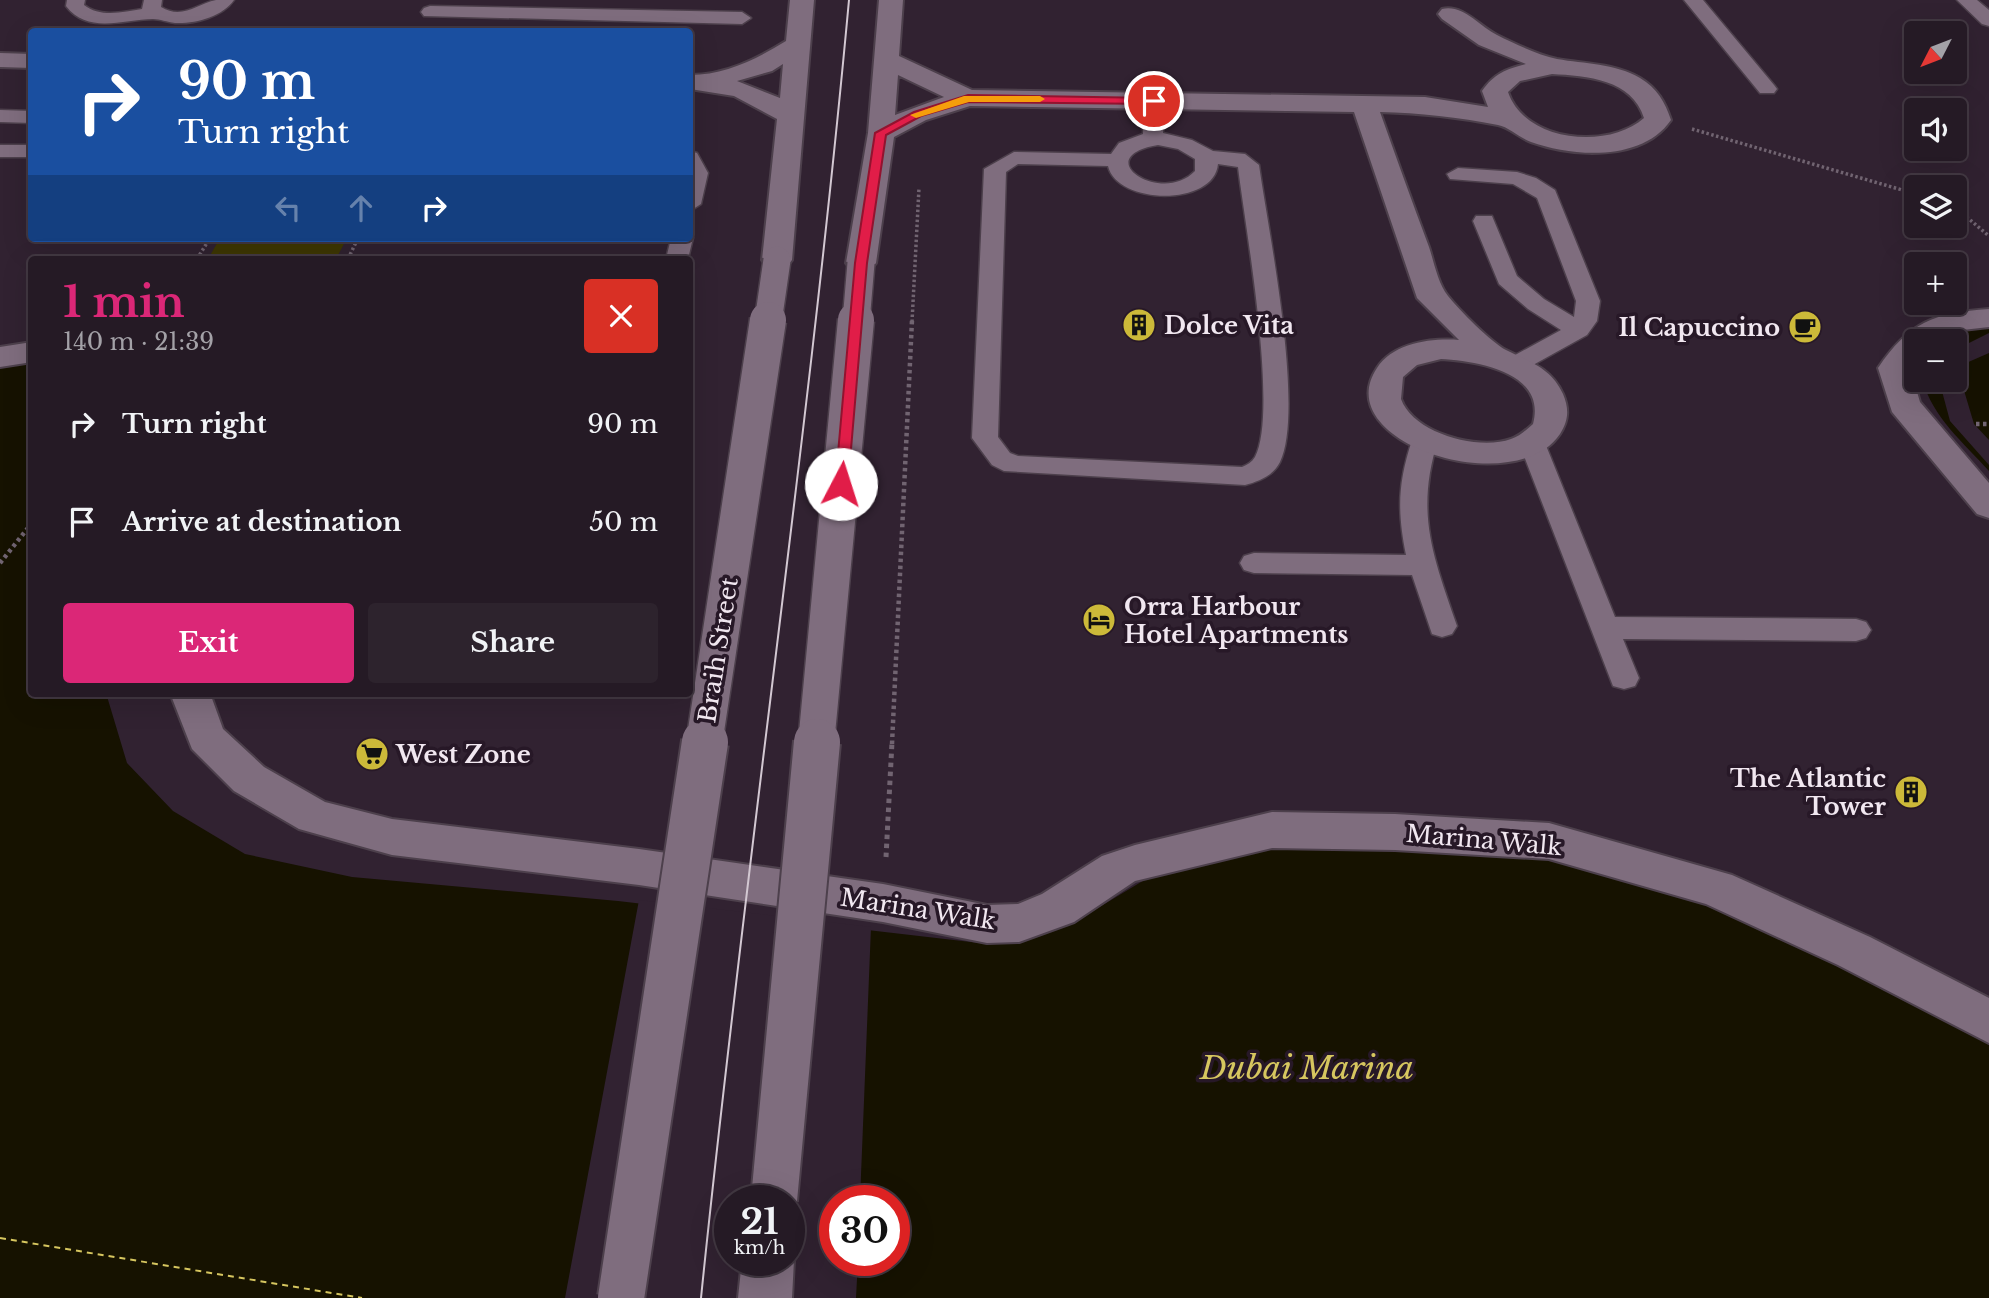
<!DOCTYPE html>
<html lang="en">
<head>
<meta charset="utf-8">
<style>
	:root { --surface:#251a25; --page:#2d232d; --text:#f1f3f6; --muted:#a3a1a7; --line:#423842; --accent:#db2777 }
	body { margin:0; font-family:"Libre Baskerville",serif; background:var(--page); color:var(--text); height:100vh; display:flex; flex-direction:column; font-size:26px; white-space:nowrap }
	* { box-sizing:border-box; margin:0 }
	p { font-size:23px; color:var(--muted) }
	.icon { flex:none; width:38px; height:38px; fill:none; stroke:currentColor; stroke-width:2; stroke-linecap:round; stroke-linejoin:round }
	.map { position:relative; flex:1; overflow:hidden }
	.panel { position:absolute; left:28px; top:256px; width:665px; height:441px; display:flex; flex-direction:column; background:var(--surface); border-radius:7px; box-shadow:0 7px 28px #0002,0 0 0 2px var(--line) }
	.panel>* { flex:none }
	.hud { position:absolute; left:28px; top:28px; width:665px; height:214px; border-radius:7px; box-shadow:0 7px 28px #0002,0 0 0 2px var(--line); background:#1a4fa0; color:#fff; overflow:hidden }
	.needle { width:46px; rotate:228deg }
	.buttons { position:absolute; left:1904px; top:21px; display:grid; gap:14px }
	.buttons a { display:grid; place-items:center; width:63px; height:63px; border-radius:7px; background:var(--surface); box-shadow:0 7px 28px #0002,0 0 0 2px var(--line); font-size:35px }
	.speed { position:absolute; left:714px; top:1185px; display:flex; gap:14px; font-size:35px; font-weight:700; text-align:center }
	.speed>* { display:grid; place-content:center; width:91px; height:91px; border-radius:50%; background:var(--surface); box-shadow:0 7px 28px #0002,0 0 0 2px var(--line); line-height:1 }
	.speed small { font-size:18px; font-weight:400 }
	.speed .limit { border:10px solid #d22; background:#fff; color:#111 }
	.pin { position:absolute; display:grid; place-items:center; width:60px; height:60px; color:#fff; margin:-30px; border:4px solid #fff; border-radius:50%; box-shadow:0 2px 7px #0007 }
	.me { position:absolute; width:77px; margin:-38px; rotate:5deg; stroke-linejoin:round; filter:drop-shadow(0 0 5px #0008) }
	.turn { display:flex; align-items:center; gap:24px; height:147px; padding:0 35px; font-size:32px }
	.turn .icon { width:91px; height:91px; stroke-width:2.5 }
	.turn b { display:block; font-size:49px; line-height:60px }
	.lanes { display:flex; align-items:center; height:66px; padding:0 35px; background:#0003; justify-content:center; gap:35px; direction:ltr }
	.lanes .off { opacity:.35 }
	.round { display:grid; place-items:center; flex:none; width:74px; height:74px; border-radius:7px; background:var(--page) }
	.overview { display:flex; align-items:center; justify-content:space-between; height:119px; padding:0 35px }
	h1 { font-size:42px; font-weight:700; line-height:52px; color:var(--accent) }
	.cta { display:flex; gap:14px; margin-top:auto; padding:14px 35px }
	.cta a { flex:1; height:80px; border-radius:7px; background:var(--accent); color:#fff; font-size:28px; font-weight:700; line-height:80px; text-align:center }
	.cta a+a { background:var(--page); color:var(--text) }
	ul { padding:0; list-style:none }
	li { display:flex; align-items:center; gap:21px; height:98px; padding:0 35px }
	li div { flex:1 }
	li b { display:block; font-size:26px }
	li em { font-style:normal }
	.map>svg:first-child { display:block }
</style>
</head>
<body>
<div class="map">
<svg width="1989" height="1298" viewBox="0 0 1989 1298">
	<rect width="100%" height="100%" fill="#312231"/>
	<path fill="#3f3804" d="M220,238H347L336,259H208Z"/>
	<path fill="#161200" fill-rule="evenodd" d="M1989,325V471C1965,444 1931,416 1923,380H1955V341H1940L1952,334Z
		M31,360L32,693H106L127,763L173,811L245,854L352,877L618,901L988,944L1068,926L1146,879L1273,836L1550,845L1703,887L1989,1034V1298H0V366ZM730,1200H789V1260H730ZM835,1200H894V1260H835Z"/>
	<path fill="#312231" fill-rule="evenodd" d="M1989,333V353L1957,367L1974,424L1989,440V465L1950,421L1939,380H1955V350Z
		M639,900L871,927L860,1200H835V1260H858L856,1298H565ZM730,1200H789V1260H730Z"/>
	<g fill="none" stroke-linecap="round" stroke-linejoin="round">
		<path stroke="#d6c65f" stroke-width="2" stroke-dasharray="6 5" stroke-linecap="butt" d="M0,1238L362,1298"/>
		<defs>
			<path id="service" d="M67,0H85L84,5C100,18 124,12 142,9L144,0H162L161,7C182,20 197,4 216,0C222,0 229,0 234,0C222,17 195,24 175,23C167,22 160,19 153,19C124,19 88,35 66,6Z
				M1684,0H1703L1774,85L1777,89L1774,93H1760Z
				M1957,0H1977L1989,10V26L1982,24Z
				M430,6L742,12L751,18L742,24L424,16L421,12L424,8Z
				M1154,95L1164,101L1163,133L1192,140L1213,151L1245,154L1259,165C1268,229 1305,409 1280,462C1273,476 1259,481 1245,485L1004,471L992,465L972,438L984,169L1014,152L1111,154L1119,143L1143,134L1144,101ZM1158,145L1178,149L1195,159V171C1162,206 1087,157 1158,145ZM1018,164L1108,166C1117,205 1214,207 1218,164L1238,167C1245,225 1279,411 1255,457C1252,462 1247,465 1242,467L1018,456L1010,453L998,437L1006,172Z
				M0,110L32,111V123L0,122Z
				M0,145H32V157H0Z
				M690,151L697,153L708,173L701,204L690,211Z
				M1458,168L1517,172L1536,178L1555,190L1600,301L1597,321L1587,335L1524,370H1506L1503,365L1506,360L1561,330L1528,309L1499,284L1473,221L1476,216H1492L1517,276L1544,299L1574,317L1576,301L1537,198L1513,184L1450,179L1447,174Z
				M690,233L693,238L688,259H666L671,238H690Z
				M1425,432L1434,434L1438,440C1415,513 1433,556 1457,626L1452,634L1442,637L1432,634L1412,575L1254,573L1244,570L1240,563L1244,556L1254,553L1406,555C1397,510 1398,483 1412,440L1416,434Z
				M1532,435L1541,437L1545,443L1615,617L1856,619L1866,622L1871,630L1866,638L1856,641L1623,639L1639,678L1635,686L1624,689L1613,686L1519,443L1523,437Z"/>
			<path id="pedestrian" d="M1989,309V327L1954,331L1934,341H1916V359L1910,368L1920,402L1989,483V518L1977,514L1892,412L1878,368C1909,322 1934,313 1989,309Z
				M32,342V362L0,367V347Z
				M170,693H210L223,729L264,767L325,802L392,819L639,849L883,884L987,905L1018,904L1042,894L1102,856L1135,845L1272,812L1395,814L1549,823L1732,875L1870,937L1989,998V1043L1838,965L1706,904L1549,859L1395,850L1272,848L1135,881L1074,922L1019,942L987,943L883,922L639,885L392,855L299,829L234,791L192,749Z"/>
			<path id="minor" d="M790,0H814L792,260L787,266L777,269L767,266L762,260L777,119L734,96L690,89V75C725,75 757,59 786,41ZM783,64L780,98L737,81L772,71Z
				M879,0H903L899,56L972,90L1425,97L1488,107L1482,91C1494,74 1506,69 1526,64L1479,45L1442,19L1438,14L1442,9C1463,4 1479,26 1497,35C1515,44 1538,55 1557,59C1585,64 1614,63 1640,78C1657,88 1665,102 1671,120C1642,162 1573,157 1531,142C1520,138 1509,127 1498,125C1458,117 1420,113 1380,112C1396,157 1412,202 1429,247C1434,262 1438,284 1448,296C1459,310 1492,343 1506,350C1530,362 1551,368 1563,394C1569,408 1569,420 1560,434C1515,501 1327,443 1377,368C1393,343 1431,338 1459,340L1417,298L1354,112L970,106L926,120L894,137L876,263L871,269L861,272L851,269L846,263L868,133ZM1552,74C1587,76 1632,79 1644,118C1608,150 1525,142 1508,92L1520,81ZM898,75L944,97L895,115ZM1441,359C1477,361 1547,372 1533,424C1526,430 1520,436 1511,439C1478,451 1413,433 1401,399L1403,377L1417,365Z
				M0,53L32,54V68L0,67Z
				M789,1248L794,1260L792,1298H738L742,1260H789Z"/>
		</defs>
		<use href="#service" stroke="#4d404c" stroke-width="3"/>
		<use href="#pedestrian" stroke="#4d404c" stroke-width="4"/>
		<use href="#minor" stroke="#4d404c" stroke-width="4"/>
		<path stroke="#716471" stroke-width="3.5" stroke-dasharray="2.5 2.5" stroke-linecap="butt" d="M1692,129L1916,194
			M1955,207L1989,236
			M197,259L210,238
			M348,259L358,238
			M912,322L919,188"/>
		<path stroke="#716471" stroke-width="4.5" stroke-dasharray="3.5 3.5" stroke-linecap="butt" d="M1976,424H1989
			M0,563L32,523
			M892,744L912,320"/>
		<path stroke="#716471" stroke-width="5" stroke-dasharray="4.5 4.5" stroke-linecap="butt" d="M886,857L892,742"/>
		<use href="#service" fill="#7f6d7e" fill-rule="evenodd"/>
		<use href="#pedestrian" fill="#7f6d7e" fill-rule="evenodd"/>
		<use href="#minor" fill="#7f6d7e" fill-rule="evenodd"/>
		<path stroke="#d3c8d2" stroke-width="2" d="M701,1298C745,865 809,434 849,0"/>
		<defs>
			<path id="minor-bridge-far2" d="M768,322L777,260
				M856,322L861,263"/>
			<path id="minor-bridge-far1" d="M704,744L768,320
				M816,744L856,320"/>
			<path id="minor-bridge" d="M774,1200L817,742
				M621,1298L705,742"/>
		</defs>
		<use href="#minor-bridge-far2" stroke="#4d404c" stroke-width="30" stroke-linecap="butt"/>
		<use href="#minor-bridge-far1" stroke="#4d404c" stroke-width="39" stroke-linecap="butt"/>
		<use href="#minor-bridge" stroke="#4d404c" stroke-width="50" stroke-linecap="butt"/>
		<use href="#minor-bridge-far2" stroke="#7f6d7e" stroke-width="27"/>
		<use href="#minor-bridge-far1" stroke="#7f6d7e" stroke-width="36"/>
		<use href="#minor-bridge" stroke="#7f6d7e" stroke-width="46"/>
	</g>
	<path fill="#e11d48" stroke="#92132f" stroke-width="2" d="M968,95L1154,98L1159,101L1154,104L968,102L921,116L886,135L867,263L848,484L841,489L835,487L855,263L875,133L914,112Z"/>
	<path fill="#f59e0b" d="M964,96H1040L1045,99L1040,102H969L916,118L910,115Z"/>
	<defs>
		<symbol id="building-disc" viewBox="-11 -11 22 22"><circle r="9.5" fill="#ccb939" stroke="#271827"/><path d="M-4-6H4V6H1V3H-1V6H-4ZM-2.5-4.3h1.7v1.8h-1.7ZM.8-4.3h1.7v1.8H.8ZM-2.5-1h1.7V.8h-1.7ZM.8-1h1.7V.8H.8Z" fill="#111"/></symbol>
		<symbol id="cafe-disc" viewBox="-11 -11 22 22"><circle r="9.5" fill="#ccb939" stroke="#271827"/><path d="M-5.5-4.5H6V0H3Q3 3.5 0 3.5H-2.5Q-5.5 3.5-5.5 0ZM3-3.2v2h1.7v-2ZM-6 4.5H4V6H-6Z" fill="#111"/></symbol>
		<symbol id="hotel-disc" viewBox="-11 -11 22 22"><circle r="9.5" fill="#ccb939" stroke="#271827"/><path d="M-6-4.5h1.5V1H6V5H4.5V3h-9V5H-6ZM-4 0a1.8 1.8 0 1 1 3.6 0ZM.5 0V-2.5h3Q6-2.5 6 0Z" fill="#111"/></symbol>
		<symbol id="supermarket-disc" viewBox="-11 -11 22 22"><circle r="9.5" fill="#ccb939" stroke="#271827"/><path d="M-6-5.5h2.5l.6 2H6L4.5 2H-2.5L-4.4-4H-6ZM-1.5 3.2a1.3 1.3 0 1 0 .1 0ZM3 3.2a1.3 1.3 0 1 0 .1 0Z" fill="#111"/></symbol>
	</defs>
	<g fill-rule="evenodd">
		<use href="#building-disc" x="1120" y="306" width="38" height="38"/>
		<use href="#cafe-disc" x="1786" y="308" width="38" height="38"/>
		<use href="#hotel-disc" x="1080" y="601" width="38" height="38"/>
		<use href="#supermarket-disc" x="353" y="735" width="38" height="38"/>
		<use href="#building-disc" x="1892" y="773" width="38" height="38"/>
	</g>
	<g text-anchor="middle" dominant-baseline="central" stroke-width="7" stroke-linejoin="round" paint-order="stroke">
		<g font-size="24" font-weight="bold" fill="#f1e7f0" stroke="#271827" text-anchor="start">
			<text x="1164" y="325">Dolce Vita</text>
			<text x="1780" y="327" text-anchor="end">Il Capuccino</text>
			<text x="1124" y="606">Orra Harbour<tspan x="1124" dy="28">Hotel Apartments</tspan></text>
			<text x="396" y="754">West Zone</text>
			<text x="1886" y="778" text-anchor="end">The Atlantic<tspan x="1886" dy="28">Tower</tspan></text>
		</g>
		<g font-size="24" fill="#f1e7f0" stroke="#271827">
			<text transform="translate(718 650) rotate(-81)">Braih Street</text>
			<text transform="translate(1484 840) rotate(5)">Marina Walk</text>
			<text transform="translate(918 909) rotate(9)">Marina Walk</text>
		</g>
		<g font-size="32" font-style="italic" fill="#d6c65f" stroke="#271827">
			<text x="1307" y="1068">Dubai Marina</text>
		</g>
	</g>
</svg>
<div class="buttons">
<a><svg class="needle" viewBox="-14 -14 28 28"><path d="M0-13l5 13h-10z" fill="#e53935"/><path d="M0 13l5-13h-10z" fill="#a3a1a7"/></svg></a>
<a><svg class="icon" aria-label="sound" viewBox="0 0 24 24"><path d="M4 9h4l5-4v14l-5-4H4zM17 9q2 3 0 6"/></svg></a>
<a><svg class="icon" aria-label="layers" viewBox="0 0 24 24"><path d="M12 4l9 5-9 5-9-5zM3 14l9 5 9-5"/></svg></a>
<a>+</a>
<a>−</a>
</div>
<div class="speed"><div>21<small>km/h</small></div><div class="limit">30</div></div>
<div class="pin" style="left:1154px;top:101px;background:#d93025"><svg class="icon" aria-label="arrive" viewBox="0 0 24 24"><path d="M6 21V4h12l-3 4 3 4H6"/></svg></div>
<svg class="me" style="left:841px;top:484px" viewBox="-20 -20 40 40"><circle r="19" fill="#fff"/><path d="M0-13L10 11 0 6-10 11z" fill="#e11d48"/></svg>
<div class="hud">
<div class="turn"><svg class="icon" aria-label="right" viewBox="0 0 24 24"><path d="M7 20v-9h11M14 6l5 5-5 5"/></svg><div><b>90 m</b>Turn right</div></div>
<div class="lanes"><svg class="icon off" aria-label="left" viewBox="0 0 24 24"><path d="M17 20v-9H6M10 6l-5 5 5 5"/></svg><svg class="icon off" aria-label="ahead" viewBox="0 0 24 24"><path d="M12 20V5M6 11l6-6 6 6"/></svg><svg class="icon" aria-label="right" viewBox="0 0 24 24"><path d="M7 20v-9h11M14 6l5 5-5 5"/></svg></div>
</div>
<section class="panel">
<div class="overview"><div><h1>1 min</h1><p>140 m · 21:39</p></div><a class="round" style="background:#d93025;color:#fff"><svg class="icon" aria-label="close" viewBox="0 0 24 24"><path d="M6 6l12 12M18 6L6 18"/></svg></a></div>
<ul>
<li><svg class="icon" aria-label="right" viewBox="0 0 24 24"><path d="M7 20v-9h11M14 6l5 5-5 5"/></svg><div><b>Turn right</b></div><em>90 m</em></li>
<li><svg class="icon" aria-label="arrive" viewBox="0 0 24 24"><path d="M6 21V4h12l-3 4 3 4H6"/></svg><div><b>Arrive at destination</b></div><em>50 m</em></li>
</ul>
<div class="cta"><a>Exit</a><a>Share</a></div>
</section>
</div>
</body>
</html>
